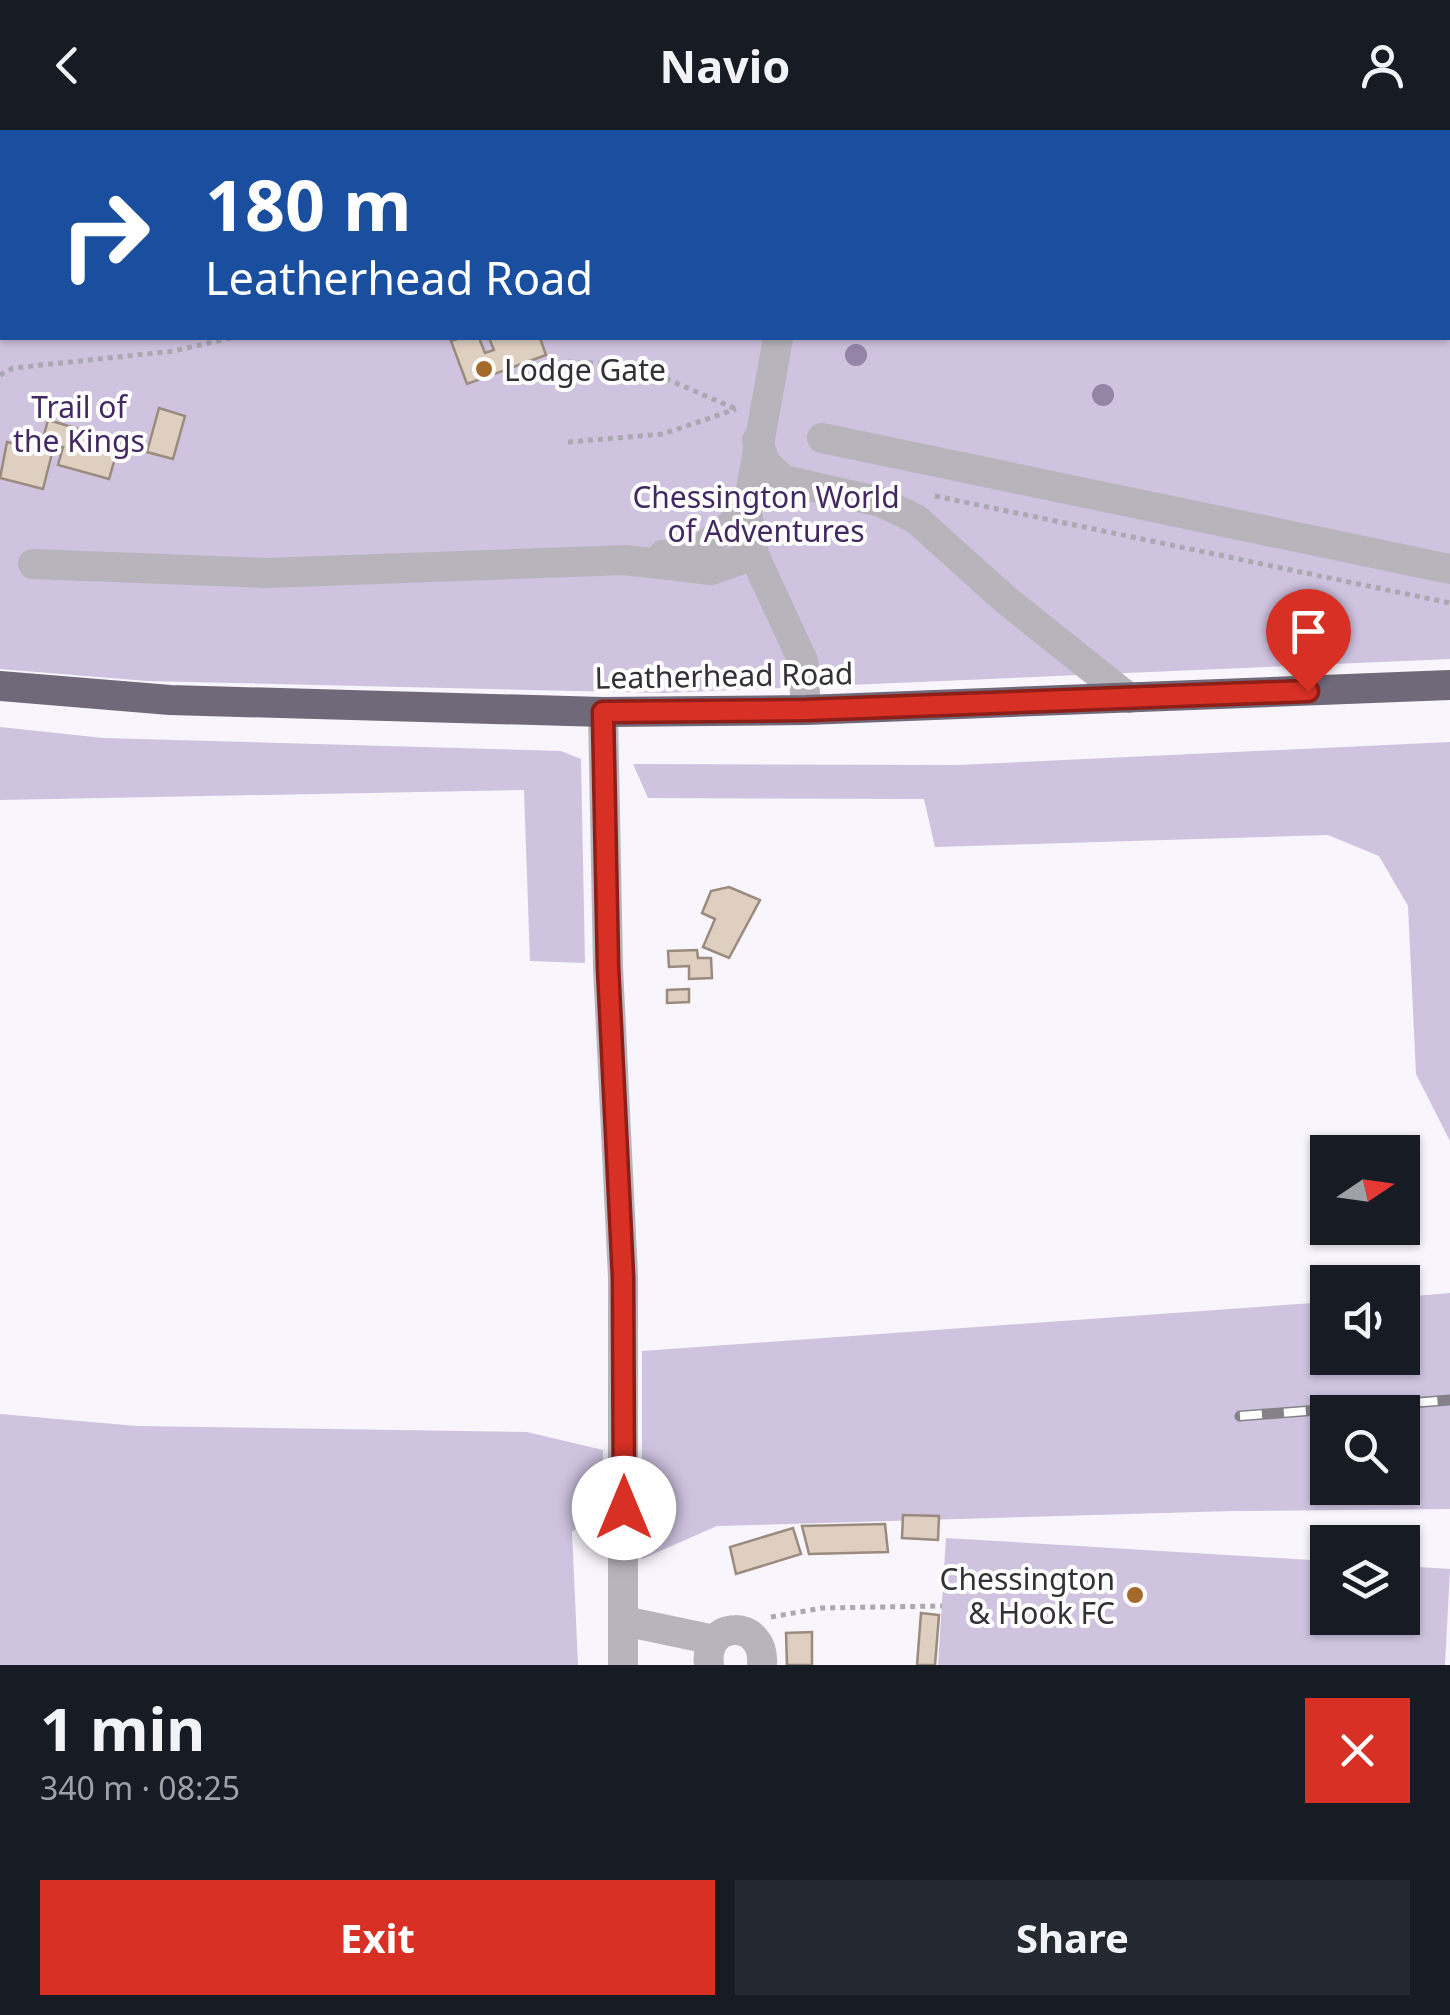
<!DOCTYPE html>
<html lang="en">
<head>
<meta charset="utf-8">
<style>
	:root { --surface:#171b24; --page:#242831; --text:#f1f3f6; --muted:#9ea1a6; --accent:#d93025 }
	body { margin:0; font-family:"Noto Sans",sans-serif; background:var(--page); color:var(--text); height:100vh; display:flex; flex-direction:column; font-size:38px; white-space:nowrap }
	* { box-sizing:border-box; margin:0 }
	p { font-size:32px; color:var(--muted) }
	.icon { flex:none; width:55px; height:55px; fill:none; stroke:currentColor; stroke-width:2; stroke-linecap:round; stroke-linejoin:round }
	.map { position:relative; height:1535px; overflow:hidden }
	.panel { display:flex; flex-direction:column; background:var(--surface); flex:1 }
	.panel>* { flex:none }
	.banner { position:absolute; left:0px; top:0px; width:1450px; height:210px; box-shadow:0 2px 8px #0004; background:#1a4fa0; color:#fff; overflow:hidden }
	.needle { width:65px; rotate:77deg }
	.controls { position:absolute; left:1310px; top:1005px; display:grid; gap:20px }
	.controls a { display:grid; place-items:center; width:110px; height:110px; border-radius:0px; background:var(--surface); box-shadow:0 2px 8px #0004; font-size:50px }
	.pin { position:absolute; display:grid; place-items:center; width:85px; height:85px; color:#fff; margin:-102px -42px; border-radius:50% 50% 50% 0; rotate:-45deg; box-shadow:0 0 10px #0007 }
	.pin .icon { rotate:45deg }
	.me { position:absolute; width:110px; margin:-55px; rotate:0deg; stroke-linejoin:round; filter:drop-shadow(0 0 8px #0008) }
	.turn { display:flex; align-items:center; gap:35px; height:210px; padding:0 40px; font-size:45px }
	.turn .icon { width:130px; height:130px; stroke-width:2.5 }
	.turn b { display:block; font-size:70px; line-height:85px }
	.round { display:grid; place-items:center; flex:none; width:105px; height:105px; border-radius:0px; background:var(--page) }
	.headline { display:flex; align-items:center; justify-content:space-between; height:170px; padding:0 40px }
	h1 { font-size:60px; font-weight:700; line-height:75px }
	.cta { display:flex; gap:20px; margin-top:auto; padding:20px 40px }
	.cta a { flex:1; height:115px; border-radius:0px; background:var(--accent); color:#fff; font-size:40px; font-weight:700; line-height:115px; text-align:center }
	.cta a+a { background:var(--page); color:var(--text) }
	header { display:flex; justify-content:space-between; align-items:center; height:130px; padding:0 40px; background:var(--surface); font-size:45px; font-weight:700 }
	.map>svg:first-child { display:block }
</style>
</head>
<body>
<header><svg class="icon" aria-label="back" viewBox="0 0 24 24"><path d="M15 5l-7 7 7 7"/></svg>Navio<svg class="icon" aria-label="person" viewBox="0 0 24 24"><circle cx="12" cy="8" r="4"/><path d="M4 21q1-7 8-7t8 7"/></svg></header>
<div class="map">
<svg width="1450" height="1535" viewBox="0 0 1450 1535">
	<rect width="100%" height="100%" fill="#f8f5fc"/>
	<path fill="#cfc3e0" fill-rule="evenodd" d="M0,0H1450V529L663,563L147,551L0,539ZM2,2H1448V208H2Z
		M0,597L103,608L561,621L581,629L585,833L530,831L524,660L0,670Z
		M1450,612V1011L1416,944L1408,776L1379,726L1328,705L935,717L924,669L648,668L633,634L957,635Z
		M1450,1163V1379L1233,1381L717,1396L642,1429V1221L1327,1172L1328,1228H1402L1403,1167ZM1328,1282H1402V1358H1328Z
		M0,1284L137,1296L527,1302L603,1320V1377L572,1402L578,1535H0Z
		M946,1408L1327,1431L1328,1488H1402L1403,1436L1450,1439L1445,1535H938Z"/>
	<path fill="#decfc1" stroke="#9a8b7e" stroke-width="2.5" d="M690,0H795L689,2Z
		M460,208H479L485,223L494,220L489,208H540L546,225L467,254L451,211Z
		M159,278L185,286L173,329L147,322Z
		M48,290L120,311L109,349L58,335L63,317L42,312Z
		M7,312L52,323L43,359L0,348Z
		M729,757L760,770L729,828L703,817L715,789L702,783L711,761Z
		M697,820L698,828H711L712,848L689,849V836L669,837L668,821Z
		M689,859V872L667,873V860Z
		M903,1385L939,1386L938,1410L902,1408Z
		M885,1394L888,1422L809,1424L802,1396Z
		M793,1398L801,1424L736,1444L730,1417Z
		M921,1483L939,1485L935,1535H917Z
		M812,1502V1535H787L786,1503Z"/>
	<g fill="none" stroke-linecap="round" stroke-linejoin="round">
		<path stroke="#aba8af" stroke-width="5" stroke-dasharray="5 5" stroke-linecap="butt" d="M447,0L449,2
			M145,2V0
			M538,2L540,0
			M568,232L616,234L660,246L736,279
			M0,245L13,238L174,221L231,208
			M568,312L663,304L736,279
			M935,366L1450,473
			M771,1487L822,1478L942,1476"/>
		<path stroke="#b7b4bc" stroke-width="30" d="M816,2L817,0
			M778,208L747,382L754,425L803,531L806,580
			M822,308L1450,439
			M757,310L765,332L783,350L881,372L916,389L1006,470L1129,568
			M663,425L698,421L747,382
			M33,434L266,443L625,430L711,440L754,425
			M603,582L608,837L623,1147V1535
			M624,1491L714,1510
			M709,1535C703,1489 766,1488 762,1535"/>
		<path stroke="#6f6979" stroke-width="30" d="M0,556L170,570L603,582L806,580L1450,555"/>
		<defs>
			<path id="rail" d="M1240,1286L1450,1270"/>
		</defs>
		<use href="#rail" stroke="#848188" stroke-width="11"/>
		<use href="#rail" stroke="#fff" stroke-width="8" stroke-dasharray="22" stroke-linecap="butt"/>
	</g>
	<g fill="#9485a7">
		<circle cx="856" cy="225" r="11"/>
		<circle cx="1103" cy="265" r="11"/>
	</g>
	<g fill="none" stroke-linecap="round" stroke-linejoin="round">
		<defs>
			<path id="route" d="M624,1378L623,1147L608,837L603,582L806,580L1308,561"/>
		</defs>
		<use href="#route" stroke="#8d1f18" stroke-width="25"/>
		<use href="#route" stroke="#d93025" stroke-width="18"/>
	</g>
	<g fill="#a56a2b" stroke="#fff" stroke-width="4">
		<circle cx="484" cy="239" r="10"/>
		<circle cx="1135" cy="1465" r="10"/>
	</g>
	<g text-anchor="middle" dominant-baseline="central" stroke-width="8" stroke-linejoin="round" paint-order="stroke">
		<g font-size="30" fill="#333037" stroke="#fff" text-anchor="start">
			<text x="504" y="239">Lodge Gate</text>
			<text x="1115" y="1448" text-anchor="end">Chessington<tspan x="1115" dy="34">&amp; Hook FC</tspan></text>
		</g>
		<g font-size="30" fill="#432961" stroke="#fff">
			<text x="79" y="276">Trail of<tspan x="79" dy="34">the Kings</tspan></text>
			<text x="766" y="366">Chessington World<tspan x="766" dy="34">of Adventures</tspan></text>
		</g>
		<g font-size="30" fill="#333037" stroke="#fff">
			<text transform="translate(724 545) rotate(-1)">Leatherhead Road</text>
		</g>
	</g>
</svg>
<div class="controls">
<a><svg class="needle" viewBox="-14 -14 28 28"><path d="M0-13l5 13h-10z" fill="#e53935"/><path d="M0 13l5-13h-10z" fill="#9ea1a6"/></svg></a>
<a><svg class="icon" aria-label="sound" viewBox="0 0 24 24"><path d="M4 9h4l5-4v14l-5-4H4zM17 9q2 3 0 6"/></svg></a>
<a><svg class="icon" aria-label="search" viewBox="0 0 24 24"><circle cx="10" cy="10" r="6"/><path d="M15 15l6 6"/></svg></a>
<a><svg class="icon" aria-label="layers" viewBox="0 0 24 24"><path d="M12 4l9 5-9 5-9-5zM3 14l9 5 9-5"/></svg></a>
</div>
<div class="pin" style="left:1308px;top:561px;background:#d93025"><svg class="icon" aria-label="arrive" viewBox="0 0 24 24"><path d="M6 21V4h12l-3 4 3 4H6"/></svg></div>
<svg class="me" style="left:624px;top:1378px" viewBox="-20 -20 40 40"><circle r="19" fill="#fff"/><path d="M0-13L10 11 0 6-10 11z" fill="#d93025"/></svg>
<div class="banner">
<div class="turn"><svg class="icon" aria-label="right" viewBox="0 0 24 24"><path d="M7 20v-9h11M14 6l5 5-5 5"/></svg><div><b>180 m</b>Leatherhead Road</div></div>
</div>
</div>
<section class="panel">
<div class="headline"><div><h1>1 min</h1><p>340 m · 08:25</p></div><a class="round" style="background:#d93025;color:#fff"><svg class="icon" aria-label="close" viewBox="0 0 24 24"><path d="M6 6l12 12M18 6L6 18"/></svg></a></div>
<div class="cta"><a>Exit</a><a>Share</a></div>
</section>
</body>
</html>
